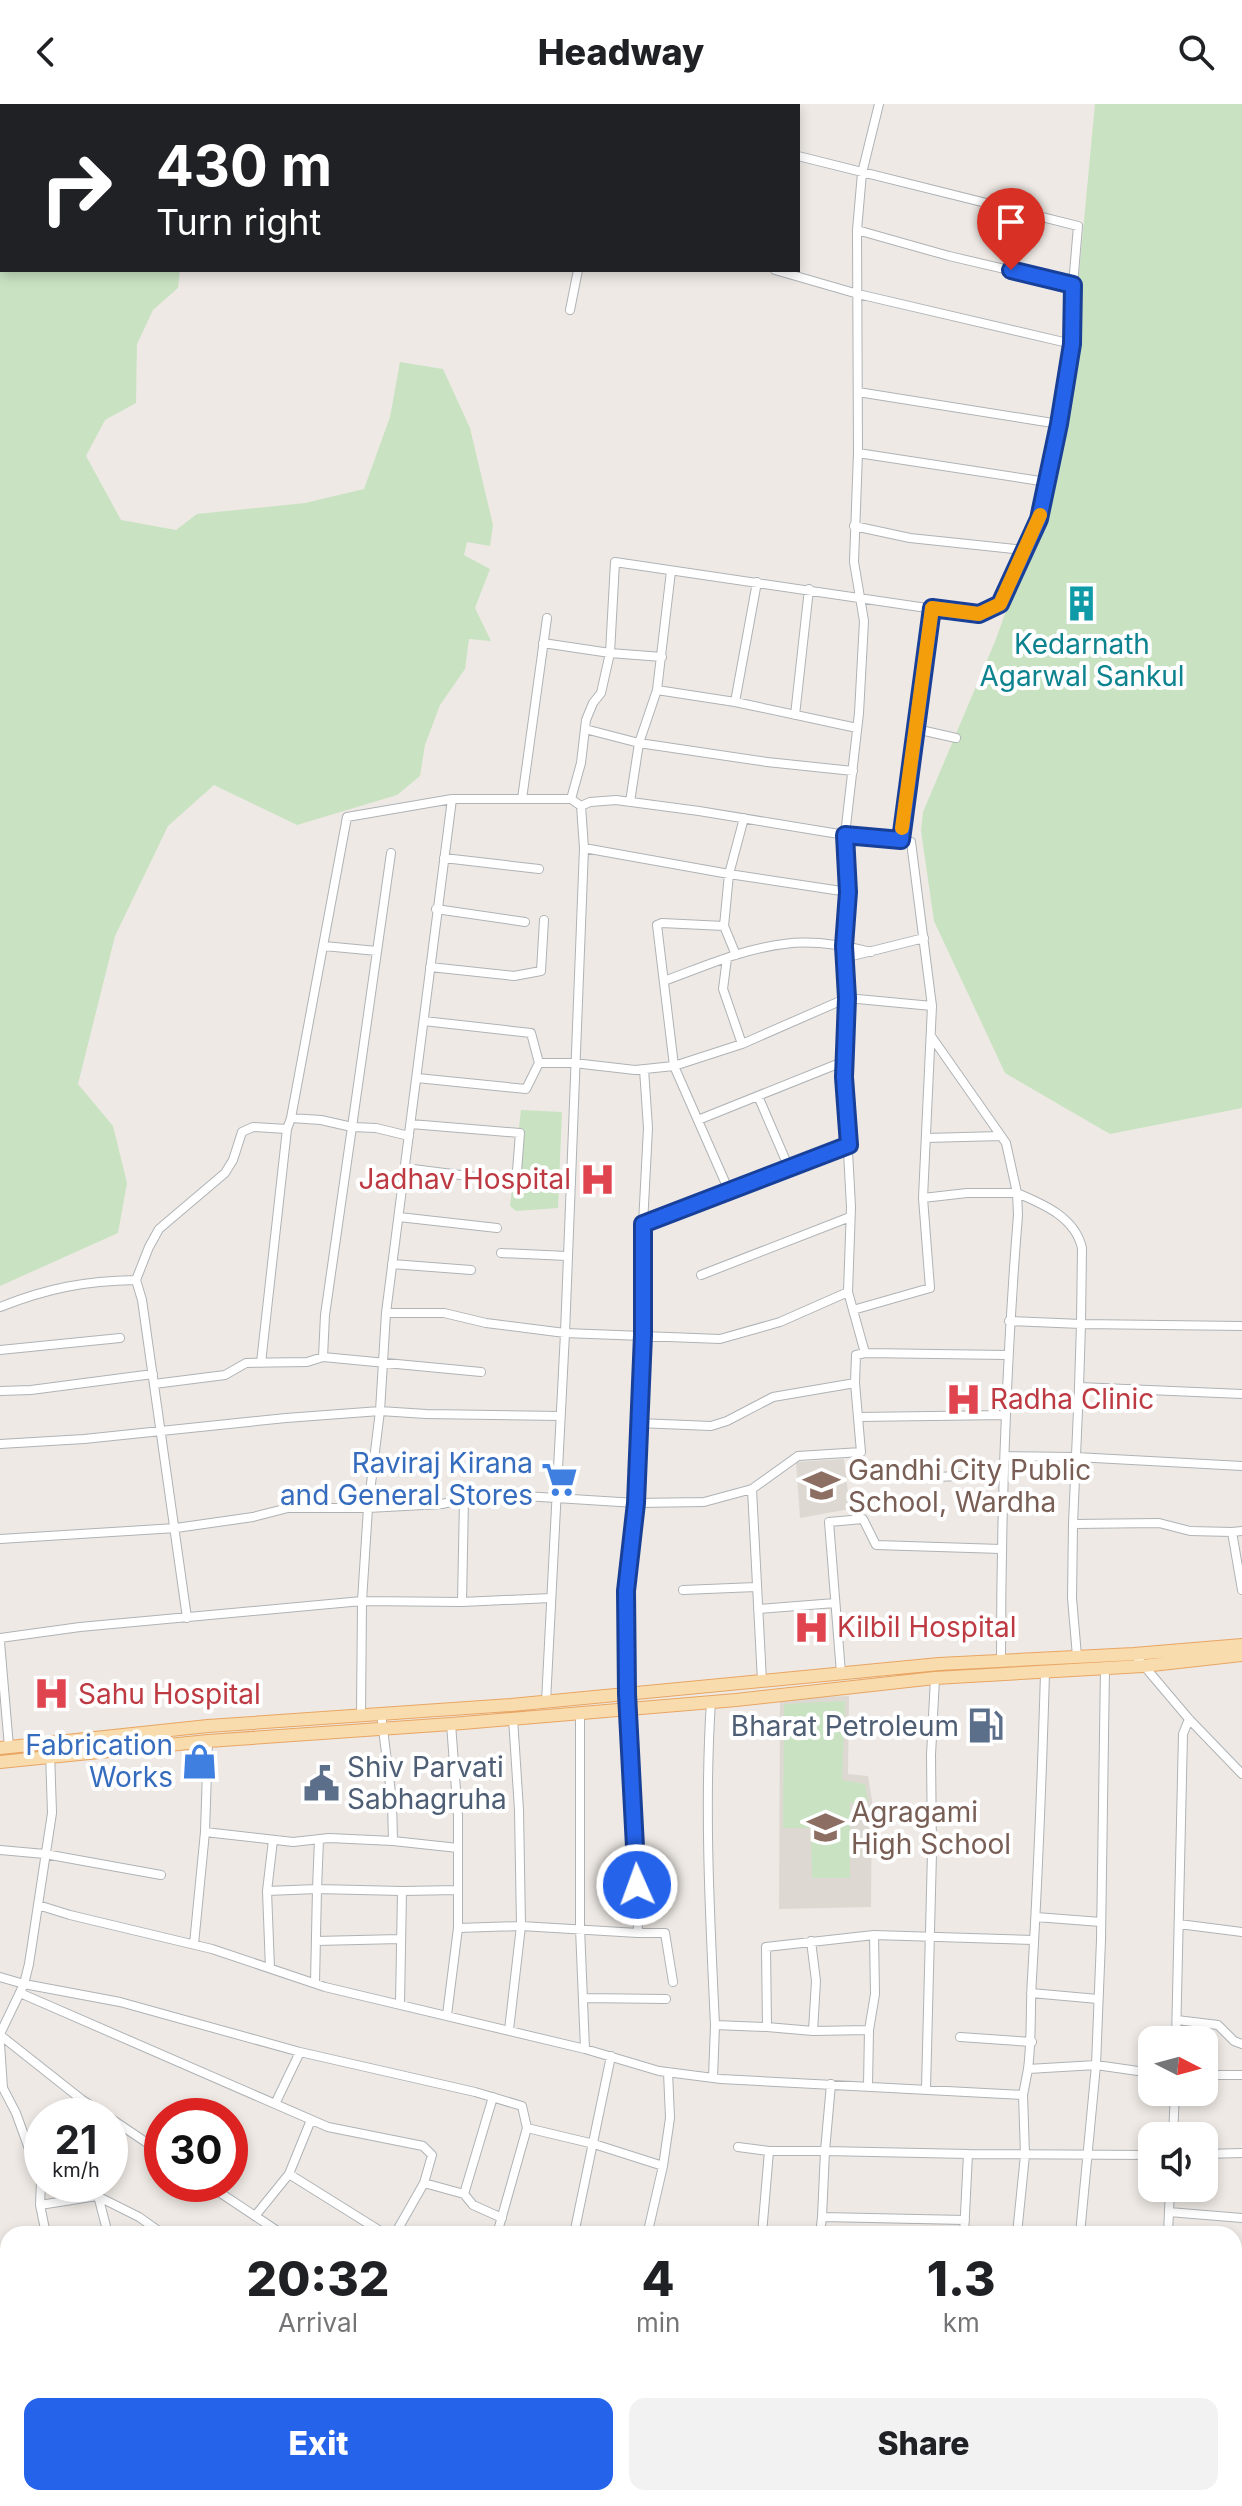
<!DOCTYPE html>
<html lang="en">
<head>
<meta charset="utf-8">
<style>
	:root { --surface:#fff; --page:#f2f2f2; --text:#202124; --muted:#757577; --accent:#2563eb }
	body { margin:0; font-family:Inter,sans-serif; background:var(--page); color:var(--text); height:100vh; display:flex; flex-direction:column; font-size:30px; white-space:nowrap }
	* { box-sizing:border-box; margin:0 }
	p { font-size:26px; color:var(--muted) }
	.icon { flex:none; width:44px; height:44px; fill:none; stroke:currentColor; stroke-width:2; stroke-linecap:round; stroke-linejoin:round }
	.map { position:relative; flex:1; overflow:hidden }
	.side { position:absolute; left:0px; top:2122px; width:1242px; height:280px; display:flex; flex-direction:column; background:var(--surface); border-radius:24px 24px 0 0; box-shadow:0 4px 12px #0003 }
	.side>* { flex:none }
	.hud { position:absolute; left:0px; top:0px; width:800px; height:168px; box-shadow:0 4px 12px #0003; background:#202124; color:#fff; overflow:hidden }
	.needle { width:52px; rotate:96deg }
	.tools { position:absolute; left:1138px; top:1922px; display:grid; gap:16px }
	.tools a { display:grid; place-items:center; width:80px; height:80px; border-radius:16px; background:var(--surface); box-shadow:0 4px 12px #0003; font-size:40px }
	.speed { position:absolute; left:24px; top:1994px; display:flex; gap:16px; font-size:40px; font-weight:700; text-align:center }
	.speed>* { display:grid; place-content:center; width:104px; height:104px; border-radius:50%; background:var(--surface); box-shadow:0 4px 12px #0003; line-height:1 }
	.speed small { font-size:20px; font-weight:400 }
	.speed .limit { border:12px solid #d22; background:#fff; color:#111 }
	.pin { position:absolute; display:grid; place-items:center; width:68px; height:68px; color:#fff; margin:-82px -34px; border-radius:50% 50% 50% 0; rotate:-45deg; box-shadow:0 0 8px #0007 }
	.pin .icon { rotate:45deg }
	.me { position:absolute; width:88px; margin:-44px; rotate:358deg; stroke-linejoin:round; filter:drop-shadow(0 0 6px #0008) }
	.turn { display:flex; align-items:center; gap:28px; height:168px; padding:0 24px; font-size:36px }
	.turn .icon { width:104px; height:104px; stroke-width:2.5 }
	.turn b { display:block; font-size:56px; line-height:68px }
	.eta { display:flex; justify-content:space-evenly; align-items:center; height:136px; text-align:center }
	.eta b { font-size:48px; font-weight:800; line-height:56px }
	.action { display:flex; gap:16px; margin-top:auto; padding:16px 24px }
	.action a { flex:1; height:92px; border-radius:16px; background:var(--accent); color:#fff; font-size:32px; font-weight:800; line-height:92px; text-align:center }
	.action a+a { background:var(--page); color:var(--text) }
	header { display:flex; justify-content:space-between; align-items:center; height:104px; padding:0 24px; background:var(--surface); font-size:36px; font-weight:800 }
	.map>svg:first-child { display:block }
</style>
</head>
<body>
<header><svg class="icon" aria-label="back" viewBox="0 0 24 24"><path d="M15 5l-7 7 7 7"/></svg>Headway<svg class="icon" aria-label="search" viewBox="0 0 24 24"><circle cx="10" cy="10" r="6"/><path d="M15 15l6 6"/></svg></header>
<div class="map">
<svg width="1242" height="2402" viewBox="0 0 1242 2402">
	<rect width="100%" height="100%" fill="#eee9e4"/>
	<path fill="#ddd9d2" d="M844,1355L850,1405L800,1414L796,1358Z
		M849,1592L848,1670L868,1672L872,1696L871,1803L779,1805L780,1594Z"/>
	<path fill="#f9e1e4" d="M616,1067V1081L612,1092L578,1090L579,1068Z"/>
	<path fill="#c9e3c2" d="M0,0H315V2H2V166H180L178,184L153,206L137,240L136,299L105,316L86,352L121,416L176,426L197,410L305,399L364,385L390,313L400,258L443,265L470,324L493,421L490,442L467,438L464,451L490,465L475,504L491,537L469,535L465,565L440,601L425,641L420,672L397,691L297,721L214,681L168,722L115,832L78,980L113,1022L127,1079L118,1129L0,1182Z
		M1095,0H1242V1004L1110,1030L1005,969L934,817L921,727L923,708L996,535L1062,349Z
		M521,1006L562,1008L558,1104L516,1107L510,1102Z
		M845,1597L842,1676L865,1680L868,1698L850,1699V1774H812L811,1724H783L784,1600Z"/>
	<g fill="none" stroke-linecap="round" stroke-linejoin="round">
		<defs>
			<path id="street" d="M614,0L621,2
				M428,2L429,0
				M497,2L498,0
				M534,2V0
				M798,52L1078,122L1073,181L949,152L857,126
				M775,166L858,190L1072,240
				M570,206L578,166
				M858,288L1059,320
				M858,349L1047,378
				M854,422L910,434L1024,446
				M671,467L657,586L735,598L857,624
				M543,539L610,549L662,553
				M735,598L757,478
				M795,611L809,485
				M585,625L639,639L767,658L853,667
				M916,625L956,634
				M522,695L547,514
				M630,698L639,639L657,586
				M581,702L590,698L616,696L699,707L845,731L911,738L932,902
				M901,736L932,504
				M444,754L539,765
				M848,788L729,770L584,744L581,702L571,695L581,659L586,616L593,599L601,589L610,549L615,458L954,508L979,510L1000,500L1039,415L1059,320L1072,240L1073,181
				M436,805L525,818
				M324,842L377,847
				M736,851L724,822L729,770L744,714
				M727,854L723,885L742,940
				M844,854L924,834
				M430,863L514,872L541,867L544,816
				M664,877C703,863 742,845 784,840C812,836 843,841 871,848
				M931,932L1006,1039L1017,1089C1043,1100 1075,1113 1082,1144L1081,1220L1009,1217
				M539,959H574L635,966L674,962L657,821L662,819L724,822
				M417,974L526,985L539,959L531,929L424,917
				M758,992L789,1064
				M291,1014L347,713L452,695H571
				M698,1016L845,957
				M926,1034L1001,1032
				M405,1064L508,1077L517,1067L520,1029L411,1020
				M729,1087L849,1041
				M923,1094L967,1089H1017L1018,1111C1006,1259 1001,1407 1001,1556
				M399,1113L497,1124
				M643,1120L648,1024L644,965
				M501,1149L567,1152
				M392,1160L471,1166
				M701,1171L850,1113
				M136,1176L149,1143L159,1125L225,1069L233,1056L242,1028L253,1023L287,1025
				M0,1203C48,1184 85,1177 136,1176L142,1196L187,1514
				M386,1209H444L486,1219L565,1229L720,1235L780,1218L848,1188
				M0,1246L120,1234
				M865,1249L1007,1251
				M323,1253L325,1211L352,1023L376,1024L409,1032
				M261,1259L287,1025L291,1014L321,1016L352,1023L391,749
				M154,1280L225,1271L246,1259L307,1258L323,1253L481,1268
				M1079,1283L1081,1220L1242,1222
				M0,1287L31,1286L153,1270
				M858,1313L1006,1311
				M638,1319L711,1322L727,1317L773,1293L855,1279
				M0,1340L84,1335L286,1314L380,1307L426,1310L560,1312
				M1005,1352L1076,1353L1242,1362
				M936,1373L1004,1370
				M752,1385L762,1577
				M1073,1420L1079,1283L1242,1290
				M1242,1427L1232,1428L1242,1486
				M0,1435L176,1424L253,1413L288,1404H368L442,1400L464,1395
				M683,1486L756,1483
				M462,1498L464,1395L508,1391L636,1399L704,1398L752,1385L798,1352L861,1348L855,1279L856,1251L865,1249L848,1188L851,1103L844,973L847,894L932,902L923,1094L930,1184L853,1206
				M758,1505L835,1499
				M0,1534L80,1523L362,1497L462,1498L551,1494
				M0,1538L9,1643
				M1134,1550L1189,1615L1242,1670
				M1077,1552L1072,1494L1073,1420L1159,1419L1190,1427L1232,1428
				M1105,1564L1101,1836L1096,1961L1152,1969
				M841,1569L829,1418L863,1415L876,1441L1001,1445
				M1045,1569C1042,1670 1038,1772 1032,1874C1030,1904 1032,1935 1028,1965L1096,1961L1080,2130
				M711,1597C704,1705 710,1814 715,1921L767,1923L813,1927L869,1926
				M546,1598L565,1229L584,744
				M580,1608V1824L585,1945
				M381,1609L392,1697L393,1737L458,1744
				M361,1611L362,1497L368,1404L380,1307L386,1209L452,695
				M451,1620L458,1712V1824L521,1822L638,1829L635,1699L627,1590L626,1487L636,1399L643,1231V1120L729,1087L674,962L742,940L847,894L844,842L848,788L845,731L859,609L864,517L854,458L858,349L857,126L862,69L879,0
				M205,1728L293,1738L329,1734L393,1737
				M0,1746L45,1750L161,1771
				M267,1787L273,1736
				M402,1787L458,1786
				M38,1801L70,1811L212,1845L325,1883L585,1945L659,1967L721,1975L1023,1991L1028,1965
				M1036,1813L1101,1818
				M1179,1820L1242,1828
				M638,1829H665L673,1878
				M316,1837L400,1835
				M811,1837L816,1877L813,1927
				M194,1840L205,1728L208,1637
				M270,1864L267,1787L317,1785L319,1735
				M0,1873L24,1880L29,1860L52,1709L50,1648
				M315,1879L317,1785L402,1787L400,1900
				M20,1889L328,2023L423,2042L432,2051L424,2079L395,2130
				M1031,1889L1098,1895
				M583,1894L666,1895
				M447,1911L458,1824
				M1177,1916L1218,1921L1234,1937L1242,1940
				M767,1923L766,1843L874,1831L1034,1836
				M509,1926L521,1822L519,1706L513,1614
				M0,1930L24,1880L120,1898L300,1948L475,1988L522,2002L527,2024L594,2040L663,2062L648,2127
				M0,1931L81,1995L84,2012
				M960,1933L1032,1938
				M1176,1936L1183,1630L1189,1615
				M0,1940L3,1984L16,2009L41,2078L40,2101
				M1204,1971H1242
				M713,1974L715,1921
				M868,1982L869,1926L875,1890L874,1831
				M926,1985L932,1748L931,1651L935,1574
				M493,1993L464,2090L473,2101L502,2114
				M81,1995L107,2012
				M275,2000L300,1948
				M110,2014L162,2049
				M1173,2032L1175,1988
				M738,2043L769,2047H825L831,1980
				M1204,2050L1242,2049
				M663,2062L670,2014L668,1968
				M289,2070L311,2016
				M424,2079L464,2090
				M95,2080L108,2130
				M207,2080L282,2130
				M1169,2108L1242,2114
				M255,2112L289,2070L385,2130
				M822,2113L825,2047L968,2050
				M46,2130L40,2101L97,2092L139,2113L163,2130
				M497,2130L527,2024
				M574,2130L611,1952
				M762,2130L769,2047
				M820,2130L822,2113L965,2116
				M964,2130L968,2050L1152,2051
				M1017,2130L1025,2051L1023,1991
				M1168,2130L1170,2084
				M0,2197L8,2198
				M1234,2218L1242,2219
				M0,2266L5,2296L0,2327
				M1234,2274L1242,2275
				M1234,2333L1242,2334
				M0,2380L8,2379
				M0,2393L30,2402
				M118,2394L121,2402
				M335,2394L370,2402
				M585,2394L604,2402
				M1142,2394L1221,2402
				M325,2402V2394
				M392,2402L394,2394
				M623,2402L626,2394
				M785,2402L786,2394
				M843,2402V2394
				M884,2402V2394
				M941,2402L942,2394
				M1004,2402L1005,2394
				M1064,2402V2394"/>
			<path id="primary" d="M0,1644L208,1622L511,1601L939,1560L1134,1550L1242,1541
				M0,1658L208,1637L451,1620L736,1596L935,1574L1143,1562L1242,1551"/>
		</defs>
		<use href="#street" stroke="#afb3b6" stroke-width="10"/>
		<use href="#primary" stroke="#e8a563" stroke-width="14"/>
		<use href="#street" stroke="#fff" stroke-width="8"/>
		<use href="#primary" stroke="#f9dcad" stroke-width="12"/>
	</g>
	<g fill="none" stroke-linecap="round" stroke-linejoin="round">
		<defs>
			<path id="route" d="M637,1781L627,1590L626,1487L636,1399L643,1231V1120L849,1041L844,973L847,894L844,842L848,788L845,731L901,736L932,504L979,510L1000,500L1039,415L1059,320L1072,240L1073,181L1011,166"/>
		</defs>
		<use href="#route" stroke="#184099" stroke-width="20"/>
		<use href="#route" stroke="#2563eb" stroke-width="14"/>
		<path stroke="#f59e0b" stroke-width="14" d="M902,724L932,504L979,510L1000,500L1040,411"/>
	</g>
	<defs>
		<symbol id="building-bare" viewBox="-9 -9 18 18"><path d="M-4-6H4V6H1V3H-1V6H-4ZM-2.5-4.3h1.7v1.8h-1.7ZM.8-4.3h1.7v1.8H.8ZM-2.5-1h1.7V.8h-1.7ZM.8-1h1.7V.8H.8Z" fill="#0f9aa8" stroke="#fff" stroke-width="2.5" paint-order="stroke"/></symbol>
		<symbol id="hospital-bare" viewBox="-9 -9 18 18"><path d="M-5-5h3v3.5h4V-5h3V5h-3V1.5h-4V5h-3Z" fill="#e0444e" stroke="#fff" stroke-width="2.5" paint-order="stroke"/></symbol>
		<symbol id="supermarket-bare" viewBox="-9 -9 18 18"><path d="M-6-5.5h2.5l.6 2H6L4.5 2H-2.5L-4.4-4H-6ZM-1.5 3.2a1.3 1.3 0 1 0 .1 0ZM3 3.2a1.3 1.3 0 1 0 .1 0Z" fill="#3f7fe0" stroke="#fff" stroke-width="2.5" paint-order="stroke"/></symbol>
		<symbol id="school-bare" viewBox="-9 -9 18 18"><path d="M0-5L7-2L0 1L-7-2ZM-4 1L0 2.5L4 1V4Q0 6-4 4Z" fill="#8d6e63" stroke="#fff" stroke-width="2.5" paint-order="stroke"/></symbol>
		<symbol id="fuel-bare" viewBox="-9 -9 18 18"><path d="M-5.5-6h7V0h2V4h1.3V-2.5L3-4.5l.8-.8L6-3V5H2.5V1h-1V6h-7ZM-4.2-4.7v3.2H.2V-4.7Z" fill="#5c6f8a" stroke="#fff" stroke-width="2.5" paint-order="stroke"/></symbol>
		<symbol id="shop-bare" viewBox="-9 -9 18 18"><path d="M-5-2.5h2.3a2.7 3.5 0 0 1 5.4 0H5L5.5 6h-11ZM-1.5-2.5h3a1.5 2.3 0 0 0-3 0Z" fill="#3f7fe0" stroke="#fff" stroke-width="2.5" paint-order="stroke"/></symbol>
		<symbol id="civic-bare" viewBox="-9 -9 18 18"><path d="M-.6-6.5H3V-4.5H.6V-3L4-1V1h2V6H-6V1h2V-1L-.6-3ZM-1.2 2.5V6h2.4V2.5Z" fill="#5c6f8a" stroke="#fff" stroke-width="2.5" paint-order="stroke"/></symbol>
	</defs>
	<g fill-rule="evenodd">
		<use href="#building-bare" x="1056" y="474" width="51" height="51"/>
		<use href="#hospital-bare" x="572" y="1050" width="51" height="51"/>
		<use href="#hospital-bare" x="938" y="1270" width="51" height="51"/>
		<use href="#supermarket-bare" x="534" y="1350" width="51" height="51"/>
		<use href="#school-bare" x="796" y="1356" width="51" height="51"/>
		<use href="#hospital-bare" x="786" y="1498" width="51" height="51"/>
		<use href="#hospital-bare" x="26" y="1564" width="51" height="51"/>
		<use href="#fuel-bare" x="960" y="1596" width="51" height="51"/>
		<use href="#shop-bare" x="174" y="1632" width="51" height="51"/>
		<use href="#civic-bare" x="296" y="1654" width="51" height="51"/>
		<use href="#school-bare" x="800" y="1698" width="51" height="51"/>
	</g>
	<g text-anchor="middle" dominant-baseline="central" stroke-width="8" stroke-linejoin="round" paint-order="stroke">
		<g font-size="28" fill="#0d838f" stroke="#fff">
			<text x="1082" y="540">Kedarnath<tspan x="1082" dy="32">Agarwal Sankul</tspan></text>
		</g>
		<g font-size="28" fill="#be3a42" stroke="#fff" text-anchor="start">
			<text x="571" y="1075" text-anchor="end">Jadhav Hospital</text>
			<text x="990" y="1295">Radha Clinic</text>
			<text x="837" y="1523">Kilbil Hospital</text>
			<text x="78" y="1590">Sahu Hospital</text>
		</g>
		<g font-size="28" fill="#366cbe" stroke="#fff" text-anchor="end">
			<text x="533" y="1359">Raviraj Kirana<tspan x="533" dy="32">and General Stores</tspan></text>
			<text x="173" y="1641">Fabrication<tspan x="173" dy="32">Works</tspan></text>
		</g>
		<g font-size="28" fill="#785e54" stroke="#fff" text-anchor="start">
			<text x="848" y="1366">Gandhi City Public<tspan x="848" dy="32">School, Wardha</tspan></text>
			<text x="851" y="1708">Agragami<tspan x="851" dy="32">High School</tspan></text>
		</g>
		<g font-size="28" fill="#4e5e75" stroke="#fff" text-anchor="end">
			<text x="959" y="1622">Bharat Petroleum</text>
			<text x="347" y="1663" text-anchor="start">Shiv Parvati<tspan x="347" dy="32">Sabhagruha</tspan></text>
		</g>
	</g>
</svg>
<div class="tools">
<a><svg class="needle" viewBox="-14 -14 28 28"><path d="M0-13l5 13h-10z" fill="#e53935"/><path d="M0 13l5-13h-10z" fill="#757577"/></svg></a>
<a><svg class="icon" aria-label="sound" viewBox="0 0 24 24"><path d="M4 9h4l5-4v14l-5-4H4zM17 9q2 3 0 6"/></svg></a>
</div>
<div class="speed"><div>21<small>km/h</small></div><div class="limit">30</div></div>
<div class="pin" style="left:1011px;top:166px;background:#d93025"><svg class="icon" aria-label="arrive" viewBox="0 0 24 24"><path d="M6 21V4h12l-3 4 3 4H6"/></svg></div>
<svg class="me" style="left:637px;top:1781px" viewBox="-20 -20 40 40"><circle r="17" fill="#2563eb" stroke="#fff" stroke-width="3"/><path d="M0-11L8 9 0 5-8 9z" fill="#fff"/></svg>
<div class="hud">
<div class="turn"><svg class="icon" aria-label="right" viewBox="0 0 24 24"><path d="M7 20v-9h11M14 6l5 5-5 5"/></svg><div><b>430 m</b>Turn right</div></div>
</div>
<section class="side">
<div class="eta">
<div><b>20:32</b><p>Arrival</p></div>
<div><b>4</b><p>min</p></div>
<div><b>1.3</b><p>km</p></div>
</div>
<div class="action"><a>Exit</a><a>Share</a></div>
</section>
</div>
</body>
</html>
